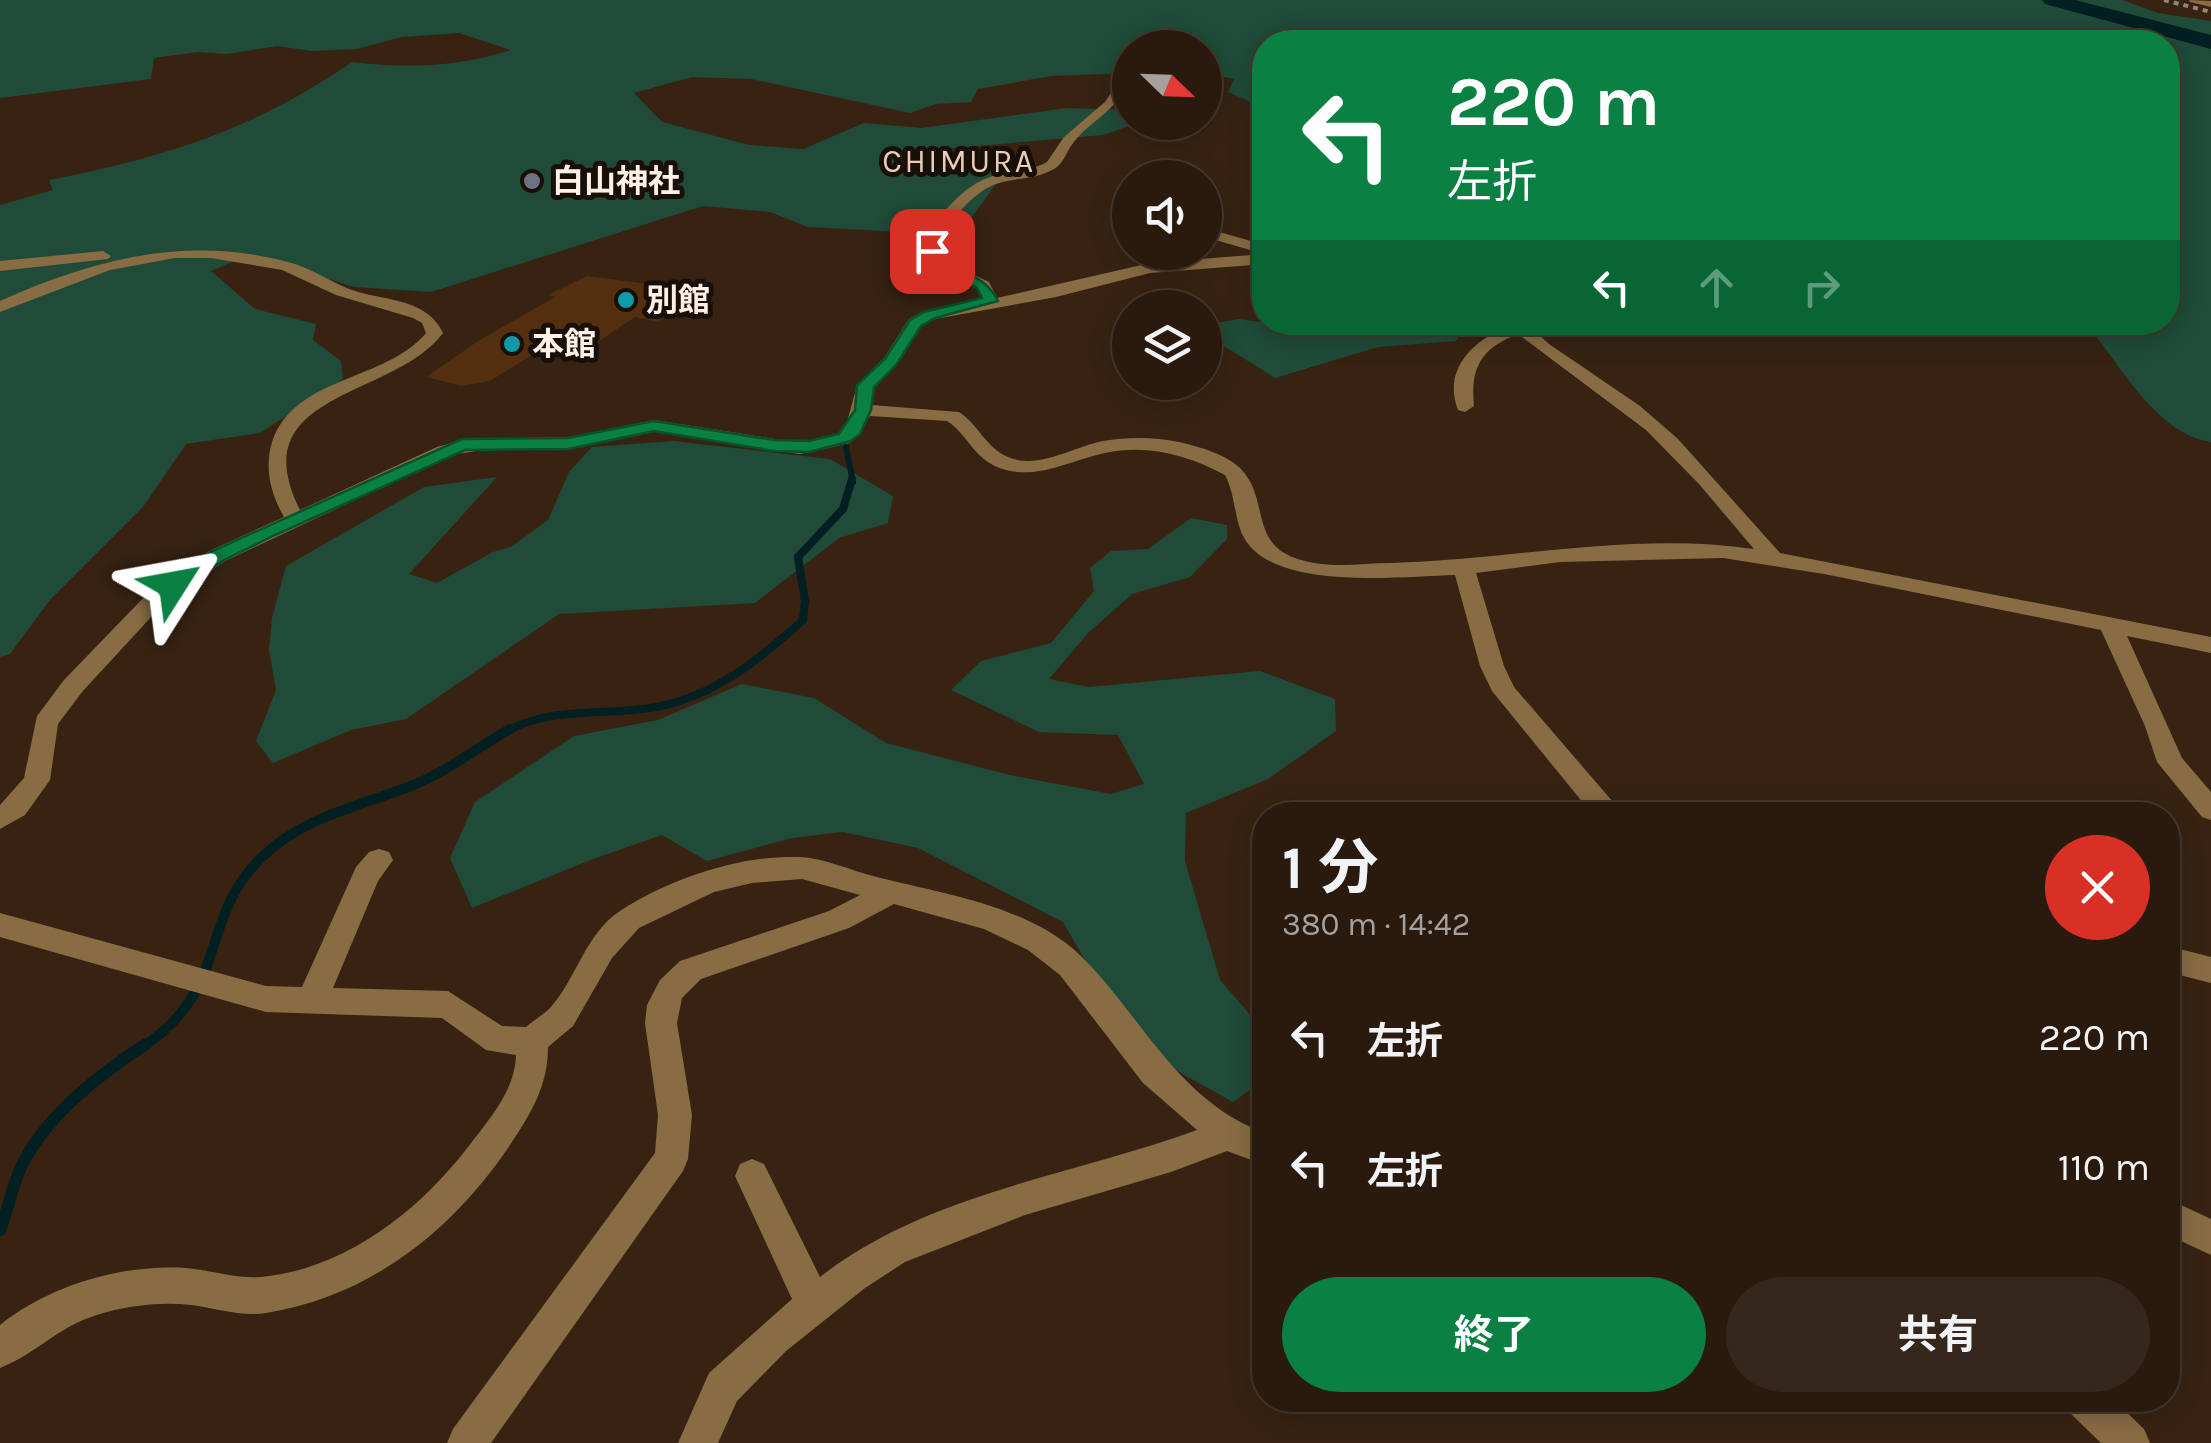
<!DOCTYPE html>
<html lang="ja">
<head>
<meta charset="utf-8">
<style>
	:root { --surface:#2a1a0e; --page:#36271c; --text:#f1f3f6; --muted:#a5a19e; --line:#46382e; --accent:#0b8043 }
	body { margin:0; font-family:Karla,"Noto Sans JP",sans-serif; background:var(--page); color:var(--text); height:100vh; display:flex; flex-direction:column; font-size:38px; white-space:nowrap }
	* { box-sizing:border-box; margin:0 }
	p { font-size:32px; color:var(--muted) }
	.icon { flex:none; width:55px; height:55px; fill:none; stroke:currentColor; stroke-width:2; stroke-linecap:round; stroke-linejoin:round }
	.map { position:relative; flex:1; overflow:hidden }
	.drawer { position:absolute; left:1252px; top:802px; width:928px; height:610px; display:flex; flex-direction:column; background:var(--surface); border-radius:40px; box-shadow:0 5px 25px #0003,0 0 0 2px var(--line) }
	.drawer>* { flex:none }
	.banner { position:absolute; left:1252px; top:30px; width:928px; height:305px; border-radius:40px; box-shadow:0 5px 25px #0003,0 0 0 2px var(--line); background:#0b8043; color:#fff; overflow:hidden }
	.needle { width:65px; rotate:113deg }
	.buttons { position:absolute; left:1112px; top:30px; display:grid; gap:20px }
	.buttons a { display:grid; place-items:center; width:110px; height:110px; border-radius:50%; background:var(--surface); box-shadow:0 5px 25px #0003,0 0 0 2px var(--line); font-size:50px }
	.pin { position:absolute; display:grid; place-items:center; width:85px; height:85px; color:#fff; margin:-42px; border-radius:20px; box-shadow:0 5px 15px #0006 }
	.me { position:absolute; width:110px; margin:-55px; rotate:56deg; stroke-linejoin:round; filter:drop-shadow(0 0 8px #0008) }
	.turn { display:flex; align-items:center; gap:35px; height:210px; padding:0 30px; font-size:45px }
	.turn .icon { width:130px; height:130px; stroke-width:2.5 }
	.turn b { display:block; font-size:70px; line-height:85px }
	.lanes { display:flex; align-items:center; height:95px; padding:0 30px; background:#0003; justify-content:center; gap:50px; direction:ltr }
	.lanes .off { opacity:.35 }
	.round { display:grid; place-items:center; flex:none; width:105px; height:105px; border-radius:52px; background:var(--page) }
	.head { display:flex; align-items:center; justify-content:space-between; height:170px; padding:0 30px }
	h1 { font-size:60px; font-weight:700; line-height:75px }
	.action { display:flex; gap:20px; margin-top:auto; padding:20px 30px }
	.action a { flex:1; height:115px; border-radius:60px; background:var(--accent); color:#fff; font-size:40px; font-weight:700; line-height:115px; text-align:center }
	.action a+a { background:var(--page); color:var(--text) }
	ul { padding:0; list-style:none }
	li { display:flex; align-items:center; gap:30px; height:130px; padding:0 30px }
	li div { flex:1 }
	li b { display:block; font-size:38px }
	li em { font-style:normal }
	.map>svg:first-child { display:block }
</style>
</head>
<body>
<div class="map">
<svg width="2211" height="1443" viewBox="0 0 2211 1443">
	<rect width="100%" height="100%" fill="#382312"/>
	<path fill="#204b39" d="M0,0H2122L2158,13L2211,21V442C2156,434 2119,363 2086,323L2168,322V42H1265V108L1228,92L1234,79L1205,73V48H1130V73L1051,76L978,89L971,102L936,104L910,113L751,79L692,77L634,93L662,122L749,145L803,149L864,123L921,128L1067,108L1126,110L1129,126L1103,135L931,150L911,155C939,164 976,168 1006,170L959,235L808,227L770,212L703,206L431,292L355,287L248,255L211,271L255,309L316,324L313,340L341,361L343,379L260,433L186,444L143,507L49,601L10,654L0,657V205L53,190L49,180C162,158 256,129 352,62C407,69 458,67 511,50L459,33L402,37L357,49L312,51L277,46L227,54L197,52L154,58L151,79L0,98Z
		M1239,319L1301,328L1354,322L1467,323L1456,341L1378,347L1275,378L1216,341L1205,325Z
		M674,441L830,459L893,496L888,523L839,538L755,603L559,614L406,719L351,730L273,763L256,741L276,690L269,650L272,618L286,566L424,487L497,477L409,574L437,583L493,552L511,547L548,520L569,472L592,447Z
		M1191,518L1227,525V539L1190,577L1132,594L1088,633L1049,679L1089,687L1260,671L1335,699L1336,731L1268,779L1186,813L1185,861L1220,980L1265,1032V1079L1233,1102L1136,1048L1063,922L918,848L843,832L792,838L707,861L662,835L593,859L472,908L450,858L475,802L574,736L658,720L742,684L814,698L886,743L1010,775L1111,794L1144,784L1118,735L1039,732L951,690L981,661L1051,643L1094,591L1090,568L1111,551L1148,549Z"/>
	<g fill="none" stroke-linecap="round" stroke-linejoin="round">
		<path stroke="#021f21" stroke-width="6" d="M846,447L853,482"/>
		<path stroke="#021f21" stroke-width="8" d="M505,732C552,706 599,716 650,708C711,699 759,660 803,620L805,601L798,557L843,509L852,479"/>
		<path stroke="#021f21" stroke-width="10" d="M142,1047C230,991 198,919 261,858C302,817 358,807 411,786C447,772 476,748 510,729"/>
		<path stroke="#021f21" stroke-width="12" d="M0,1230C9,1208 12,1184 23,1163C49,1113 100,1074 146,1044"/>
		<path fill="#021f21" fill-rule="evenodd" d="M2042,0H2075L2211,35V49L2045,4Z"/>
	</g>
	<path fill="#532e0f" d="M587,276L703,291L658,322L635,317L599,341L568,345L553,342L490,381L461,386L426,377L478,341L555,297L548,295Z"/>
	<g fill="none" stroke-linecap="round" stroke-linejoin="round">
		<path fill="#886c44" fill-rule="evenodd" d="M1130,82V90H1125C1111,114 1086,124 1071,146C1065,155 1063,165 1052,170C1036,179 1017,178 999,183C973,190 935,232 942,260L989,282L997,298L1150,263L1264,254L1205,237V228L1265,245V264L1150,273L1056,297L935,319L921,326L897,365L875,386L872,405L959,412C979,425 985,447 1008,457C1038,470 1073,447 1103,441C1127,437 1155,437 1179,442C1197,446 1228,455 1241,469C1274,504 1242,555 1322,564C1344,567 1368,563 1391,563C1511,560 1634,531 1754,549L1699,484L1646,430L1518,334C1481,348 1470,368 1474,406L1465,412L1458,410C1442,369 1474,339 1510,326L1507,322H1525L1549,344L1640,406L1678,439L1780,553L2211,637V653L2127,636L2182,758L2211,792V820L2202,817L2157,762L2145,726L2101,630L1824,574L1723,558L1560,562L1476,573L1504,666L1514,687L1613,802L1746,805L1756,808L1759,815H1593L1492,691L1480,666L1455,575C1402,576 1269,593 1242,534C1234,515 1235,494 1225,475C1187,455 1148,444 1105,453C1071,460 1040,479 1006,470C973,461 971,437 947,421L870,416L850,443L800,454L654,432L565,450L489,449L451,455L225,561L164,603L82,692L58,724L50,780L25,815L0,829V805L24,778L37,716L64,680L148,593L209,551L284,517C271,494 264,469 272,442C295,375 385,382 426,333L422,323L413,318L336,295L282,270L211,258H175L110,270L0,312V301C94,259 186,235 288,262C313,268 334,285 358,292C390,301 428,300 443,333C394,399 240,391 300,510L437,447L459,441L565,438L654,420L800,443L836,435L846,426L857,385L884,358L909,319L924,311L983,300L977,288L939,273L927,261C920,232 959,189 985,179C1005,170 1028,173 1047,162L1064,137L1105,102L1117,84Z
			M103,251L111,256L108,259L0,271V261Z
			M379,849L389,852L393,860L378,881L333,988L448,991L502,1026L526,1027C534,1020 543,1015 550,1008C577,978 585,934 620,911C671,878 740,855 800,857C823,858 850,870 873,876C942,894 1029,905 1082,957C1143,1018 1178,1101 1265,1133V1165L1227,1151L1171,1172L1025,1215L905,1262L865,1288L786,1351L737,1401L718,1443H678L709,1373L792,1299L735,1176L740,1164L752,1159L764,1164L820,1277C927,1193 1071,1176 1197,1130L1143,1083L1060,975L1028,950L984,929L894,904L849,928L701,979L682,998L677,1023L692,1115L688,1159L683,1171L491,1443H447L453,1429L655,1153L658,1115L645,1023L647,1005L660,980L680,961L829,911L860,895L802,879L752,883L714,892L639,928L612,958L573,1026L548,1047C548,1086 531,1113 510,1145C452,1231 371,1296 266,1313C241,1317 216,1308 191,1305C163,1302 134,1305 107,1312C59,1324 40,1352 0,1368V1325C50,1285 122,1264 186,1268C211,1270 236,1279 261,1277C345,1269 418,1212 468,1147C489,1119 515,1091 516,1055L486,1050L442,1018L266,1012L0,937V913L266,986L302,987L356,867L369,852Z
			M2168,946L2211,957V983L2168,972Z
			M2168,1199L2211,1219V1255L2168,1235Z
			M2065,1400H2114L2144,1429L2150,1443H2101L2071,1414Z"/>
		<path fill="#886c44" fill-rule="evenodd" d="M2189,0L2211,1V7L2190,2Z"/>
		<path stroke="#968476" stroke-width="4" stroke-dasharray="5 5" stroke-linecap="butt" d="M2164,0L2211,12"/>
	</g>
	<path fill="#0b8043" stroke="#07532c" stroke-width="2.5" d="M927,248H936C953,277 982,269 998,301L935,318L921,326L896,365L874,387L871,410L860,434L851,441L809,452L774,451L654,431L568,449L465,450L275,535L224,560L180,590L173,592L163,585L210,552L462,439L568,438L654,421L774,440L809,441L839,434L855,410L857,385L885,359L910,320L924,312L982,298L977,288L934,268Z"/>
	<circle fill="#6b7280" stroke="#180f08" stroke-width="4" cx="532" cy="181" r="10"/>
	<g fill="#0f9aa8" stroke="#180f08" stroke-width="4">
		<circle cx="626" cy="300" r="10"/>
		<circle cx="512" cy="344" r="10"/>
	</g>
	<g text-anchor="middle" dominant-baseline="central" stroke-width="10" stroke-linejoin="round" paint-order="stroke">
		<g font-size="32" letter-spacing="2.5" fill="#eaccb8" stroke="#180f08">
			<text x="959" y="161">CHIMURA</text>
		</g>
		<g font-size="32" font-weight="bold" fill="#fff0e6" stroke="#180f08" text-anchor="start">
			<text x="552" y="181">白山神社</text>
			<text x="646" y="300">別館</text>
			<text x="532" y="344">本館</text>
		</g>
	</g>
</svg>
<div class="buttons">
<a><svg class="needle" viewBox="-14 -14 28 28"><path d="M0-13l5 13h-10z" fill="#e53935"/><path d="M0 13l5-13h-10z" fill="#a5a19e"/></svg></a>
<a><svg class="icon" aria-label="sound" viewBox="0 0 24 24"><path d="M4 9h4l5-4v14l-5-4H4zM17 9q2 3 0 6"/></svg></a>
<a><svg class="icon" aria-label="layers" viewBox="0 0 24 24"><path d="M12 4l9 5-9 5-9-5zM3 14l9 5 9-5"/></svg></a>
</div>
<div class="pin" style="left:932px;top:251px;background:#d93025"><svg class="icon" aria-label="arrive" viewBox="0 0 24 24"><path d="M6 21V4h12l-3 4 3 4H6"/></svg></div>
<svg class="me" style="left:173px;top:585px" viewBox="-20 -20 40 40"><path d="M0-17L14 15 0 8-14 15z" fill="#0b8043" stroke="#fff" stroke-width="4"/></svg>
<div class="banner">
<div class="turn"><svg class="icon" aria-label="left" viewBox="0 0 24 24"><path d="M17 20v-9H6M10 6l-5 5 5 5"/></svg><div><b>220 m</b>左折</div></div>
<div class="lanes"><svg class="icon" aria-label="left" viewBox="0 0 24 24"><path d="M17 20v-9H6M10 6l-5 5 5 5"/></svg><svg class="icon off" aria-label="ahead" viewBox="0 0 24 24"><path d="M12 20V5M6 11l6-6 6 6"/></svg><svg class="icon off" aria-label="right" viewBox="0 0 24 24"><path d="M7 20v-9h11M14 6l5 5-5 5"/></svg></div>
</div>
<section class="drawer">
<div class="head"><div><h1>1 分</h1><p>380 m · 14:42</p></div><a class="round" style="background:#d93025;color:#fff"><svg class="icon" aria-label="close" viewBox="0 0 24 24"><path d="M6 6l12 12M18 6L6 18"/></svg></a></div>
<ul>
<li><svg class="icon" aria-label="left" viewBox="0 0 24 24"><path d="M17 20v-9H6M10 6l-5 5 5 5"/></svg><div><b>左折</b></div><em>220 m</em></li>
<li><svg class="icon" aria-label="left" viewBox="0 0 24 24"><path d="M17 20v-9H6M10 6l-5 5 5 5"/></svg><div><b>左折</b></div><em>110 m</em></li>
</ul>
<div class="action"><a>終了</a><a>共有</a></div>
</section>
</div>
</body>
</html>
